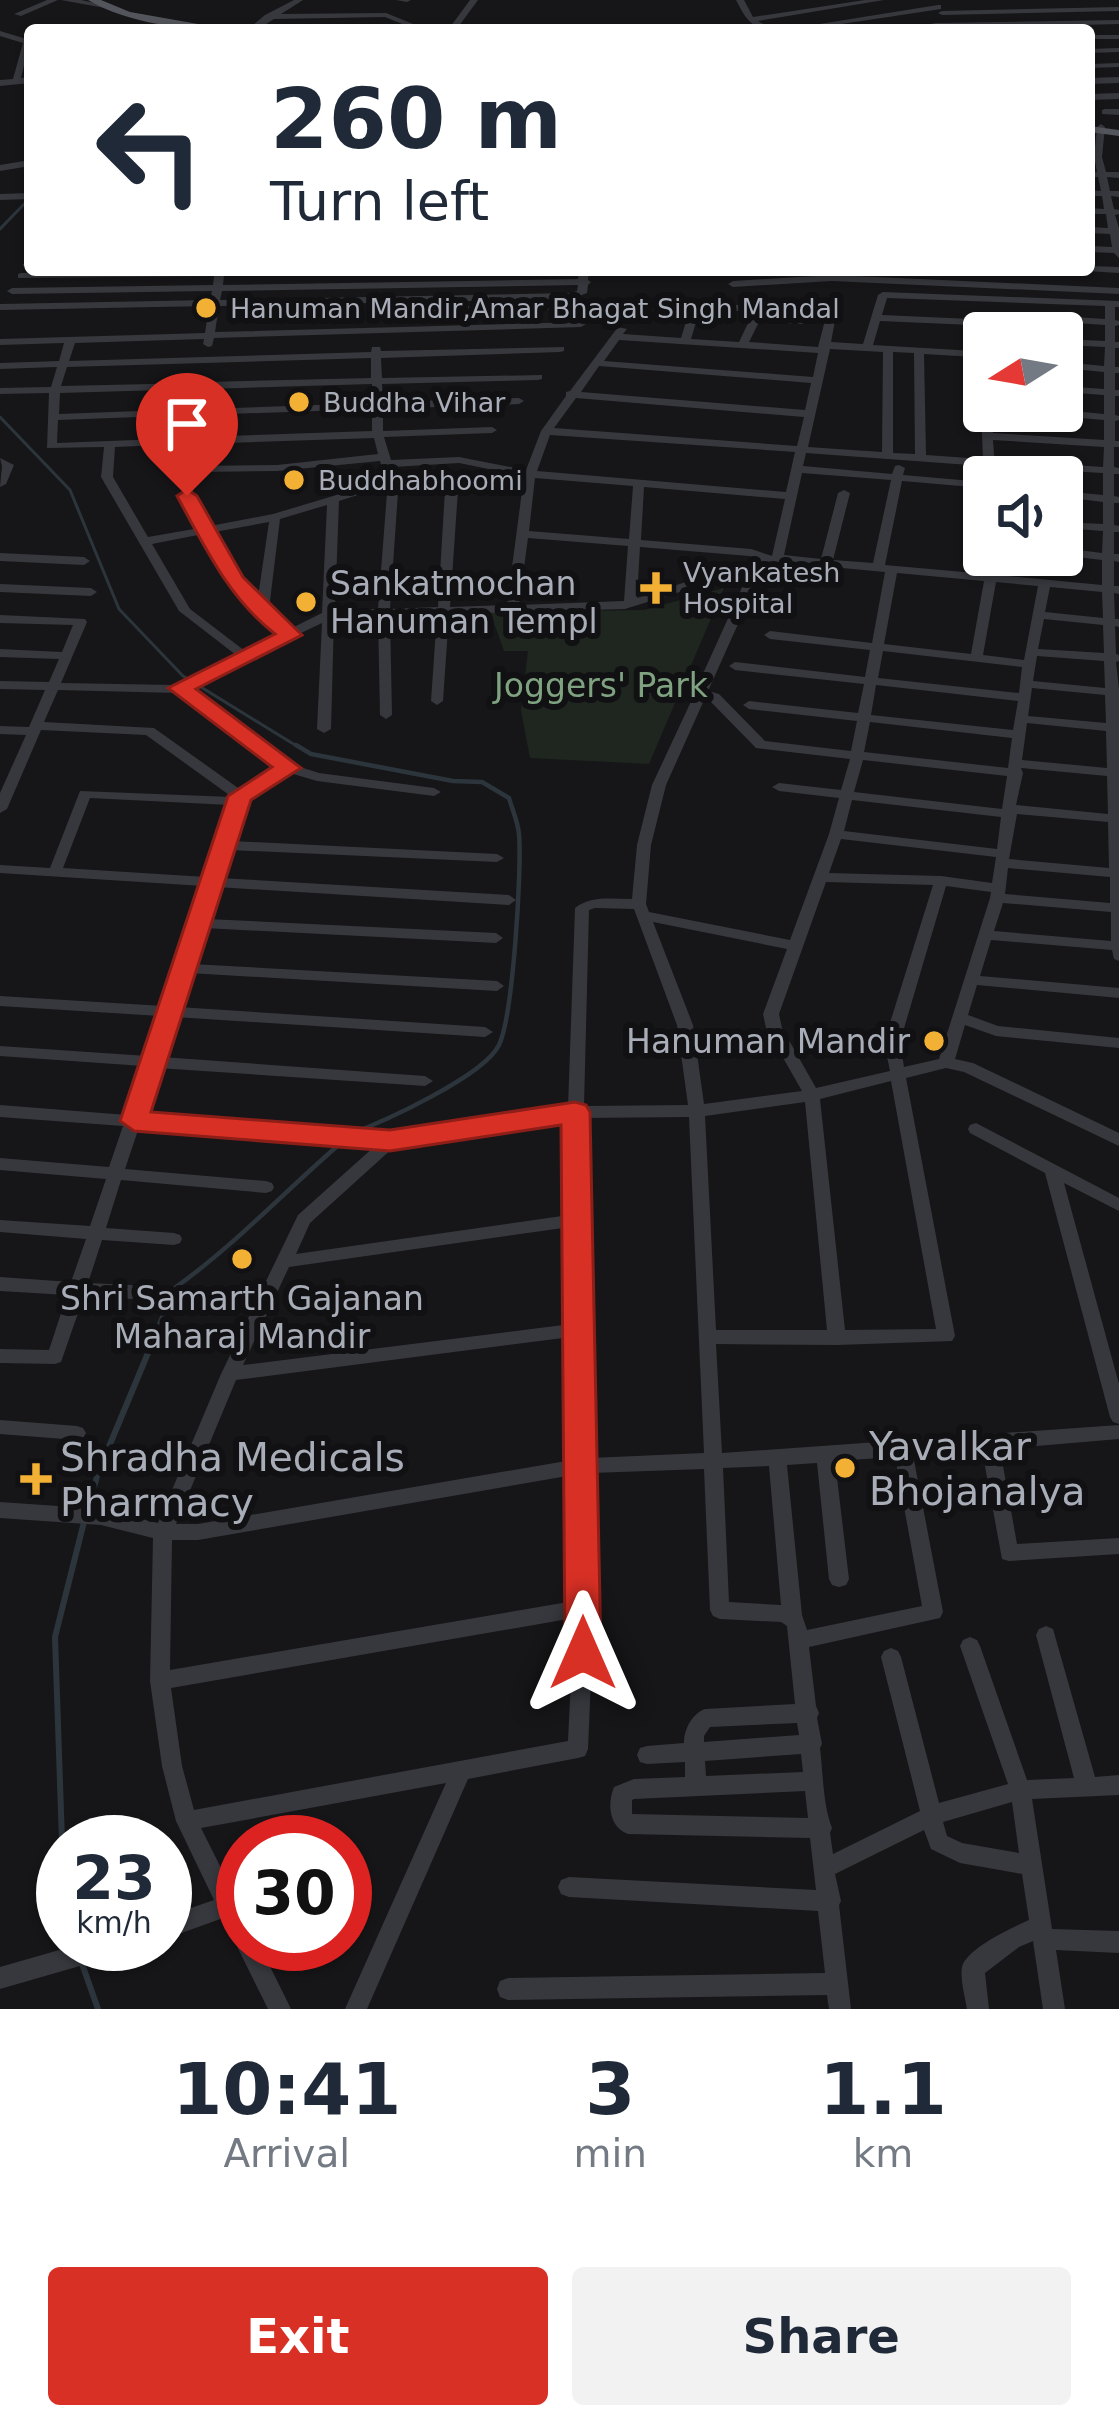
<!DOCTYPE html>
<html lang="en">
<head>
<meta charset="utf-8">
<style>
	:root { --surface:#fff; --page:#f2f2f3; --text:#1f2937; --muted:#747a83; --accent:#d93025 }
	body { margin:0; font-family:"DejaVu Sans",sans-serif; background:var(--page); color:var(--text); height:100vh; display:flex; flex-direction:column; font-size:45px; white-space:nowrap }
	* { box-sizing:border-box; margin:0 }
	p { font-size:39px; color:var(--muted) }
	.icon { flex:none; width:66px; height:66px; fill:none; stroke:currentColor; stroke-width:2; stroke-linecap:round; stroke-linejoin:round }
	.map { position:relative; height:2009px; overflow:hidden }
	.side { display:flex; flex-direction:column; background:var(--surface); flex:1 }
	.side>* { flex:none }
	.top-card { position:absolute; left:24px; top:24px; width:1071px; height:252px; border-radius:12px; box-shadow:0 3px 9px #0004; background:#fff; color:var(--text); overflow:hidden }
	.needle { width:78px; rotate:259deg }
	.fabs { position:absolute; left:963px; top:312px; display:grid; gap:24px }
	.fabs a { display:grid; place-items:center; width:120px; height:120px; border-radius:12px; background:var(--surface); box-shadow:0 3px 9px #0004; font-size:60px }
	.speed { position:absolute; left:36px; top:1815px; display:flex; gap:24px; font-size:60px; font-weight:700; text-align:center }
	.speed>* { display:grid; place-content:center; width:156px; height:156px; border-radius:50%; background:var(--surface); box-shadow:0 3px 9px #0004; line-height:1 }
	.speed small { font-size:30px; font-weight:400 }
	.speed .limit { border:18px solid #d22; background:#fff; color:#111 }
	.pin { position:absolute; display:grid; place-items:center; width:102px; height:102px; color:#fff; margin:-123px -51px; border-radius:50% 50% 50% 0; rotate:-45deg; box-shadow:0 0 12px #0007 }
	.pin .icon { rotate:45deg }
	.me { position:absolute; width:132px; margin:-66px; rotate:0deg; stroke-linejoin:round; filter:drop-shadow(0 0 9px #0008) }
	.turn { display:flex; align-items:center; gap:42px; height:252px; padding:0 48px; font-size:54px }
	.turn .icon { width:156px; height:156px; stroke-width:2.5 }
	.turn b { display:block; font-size:84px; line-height:102px }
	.eta { display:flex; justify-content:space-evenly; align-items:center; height:204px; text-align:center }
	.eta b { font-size:72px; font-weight:700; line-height:84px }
	.button { display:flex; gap:24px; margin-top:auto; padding:24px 48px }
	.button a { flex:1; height:138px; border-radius:12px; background:var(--accent); color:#fff; font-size:48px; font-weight:700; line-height:138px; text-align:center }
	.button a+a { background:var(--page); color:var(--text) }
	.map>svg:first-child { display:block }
</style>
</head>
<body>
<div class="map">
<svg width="1119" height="2009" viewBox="0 0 1119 2009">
	<rect width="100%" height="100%" fill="#161618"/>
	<path fill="#1e261f" d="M724,588L649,764L530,758L521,711L528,651H504L490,612L644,610Z"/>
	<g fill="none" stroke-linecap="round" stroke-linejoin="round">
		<path stroke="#2c353c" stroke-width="3" d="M0,229L30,198
			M0,417L70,490L119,609L183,676L300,748"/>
		<path stroke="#2c353c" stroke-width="4.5" d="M296,745L311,754L453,781L482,782L509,798C512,809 518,822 519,834C522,869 513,1016 499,1045C484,1076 383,1122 350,1134
			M172,1296L176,1287C236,1244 286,1190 342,1142"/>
		<path stroke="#2c353c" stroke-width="6" d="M87,1511L98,1473L173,1293
			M63,1870L55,1637L84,1522
			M81,1961L98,2009"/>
		<path fill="#37383d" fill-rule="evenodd" d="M47,0H58L21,16L14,14Z
			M61,0H81L109,6L105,8Z
			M294,0H303L281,14L386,13L428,30H417L385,17L274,19L257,30H247L265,15Z
			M396,0H411L407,2Z
			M470,0H478L456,30H448Z
			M736,0H744L753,17L865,0H884L758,21L773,30C751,30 745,17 736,0Z
			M938,5H941V9L802,30H782Z
			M1119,7V11L942,15L938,13L942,11Z
			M1119,20V24L894,30L936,23Z
			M0,31L30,40L21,78L30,77V83L0,86V80L13,79L23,43L0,36Z
			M1089,35H1119V39H1089Z
			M1119,48V52L1089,53V49Z
			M1119,63V67L1089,68V64Z
			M1119,77V83L1089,84V78Z
			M1119,93V99L1089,100V94Z
			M1105,109H1119V115L1102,114V110Z
			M1101,124L1105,127L1102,157L1106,172H1119V178L1107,177L1110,191H1119V197L1111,196L1114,209L1119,210V214L1115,215L1119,228V258L1114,253L1089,252V246L1112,247L1110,234L1089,233V227L1108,228L1106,214H1089V208L1104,209L1102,196H1089V190L1101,191L1098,177H1089V171L1097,172L1094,157L1097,127Z
			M30,160V166L0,171V165Z
			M30,193V199L0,200V194Z
			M27,262H30V268L22,265Z
			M1089,266L1119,267V273L1086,271L1089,270Z
			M215,270H415L410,273L224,276L223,285L578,279L579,270H589L588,280L591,282L588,285L587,293L571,299L219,306L215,332L585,322L586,324L581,327L214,338L212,346L208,347L203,344L204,339L75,343L69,361L371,352L372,347H380L381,351L564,347V351L560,352L381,358L382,378L542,375V379L538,380L382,384L383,402L519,398L524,401L519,404L383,409V431L492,427L497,430L492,433L384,437L391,460L459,457L526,470L541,431L566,396V392L570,391L618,327L627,329L623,334L681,338L689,312L694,309L699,312L691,339L739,342L751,317L800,319L805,322L804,324L759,322L749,342L818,347L829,305L736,311L731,308L736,305L839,300L831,342L863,344L878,295L883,292L1119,301V307H1115V320L1119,321V325L1115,326V342H1119V348H1115V367H1119V373H1115V390H1119V396H1115V415L1119,416V420L1115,421V441H1119V447H1114V467L1119,468V474H1114V496L1119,497V503H1114V525L1119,526V532H1114V554H1119V562L1114,561V586H1119V594L1114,593L1115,619H1119V627L1115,626L1116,654L1119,655V661L1116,662L1119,689V961L1114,959L1112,950L991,940L980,976L1119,988V998L977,985L968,1015L998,1026L1119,1038V1048L996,1036L965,1025L955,1059L973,1063L1119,1133V1146L964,1072L946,1068L906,1078L955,1336L952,1341L837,1345L716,1344L722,1453L1119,1425V1439L1000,1449L1017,1544L1119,1538V1554L1009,1561L1002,1559L982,1450L913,1455L943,1612L940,1618L809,1647L816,1706L819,1713L817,1718L822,1744L820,1748C823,1773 823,1805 832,1828L830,1833L833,1854L920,1811L881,1657L884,1651L891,1648L898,1651L901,1657L939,1803L1008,1784L960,1646L963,1640L970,1637L977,1640L980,1646L1027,1780L1074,1778L1036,1635L1039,1629L1046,1626L1053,1629L1095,1777L1119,1775V1795L1032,1799L1052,1929L1119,1931V1953L1056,1950L1065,2009H1043L1033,1941L1019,1947L985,1973L989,2009H967C965,1997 960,1979 962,1967C966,1949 1013,1927 1029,1920L1022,1874L960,1863L931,1849L924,1830L835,1874L841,1901L839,1905L851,2009H829L827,1995L508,2000L500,1997L497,1989L500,1981L508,1978L825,1973L818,1911L569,1897L561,1894L558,1887L561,1880L569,1877L816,1890L810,1838L628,1834C609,1827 607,1804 614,1787L634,1779L685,1777V1762L647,1764L640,1762L637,1755L640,1748L647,1746L684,1743C684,1729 692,1714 705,1709L795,1704L787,1626L781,1622L720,1619L713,1616L710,1610L704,1469L591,1473L594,1608L588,1749L585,1756L578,1758L468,1779L367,2009H345L446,1783L201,1828L243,1912V1944H259L291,2009H268L223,1918L165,1939V1917L214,1900L176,1821L162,1766L150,1681L153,1538L101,1525L0,1518V1502L101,1509L158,1523L221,1374L298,1215L375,1146L139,1127L125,1169L266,1181L272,1183L274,1187L272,1191L266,1193L121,1180L106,1228L174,1233L180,1235L182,1239L180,1243L174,1245L102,1240L88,1283L131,1285L137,1287L140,1292L137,1297L131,1299L84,1296L61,1362L55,1364L0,1363V1349L49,1350L67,1295L0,1291V1277L71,1282L86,1239L0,1232V1220L90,1226L106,1179L0,1170V1158L109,1167L123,1126L0,1117V1105L127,1115L143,1066L0,1056V1046L147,1056L160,1016L0,1006V996L163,1006L203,886L0,873V865L50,868L80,791L232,797L146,735L41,730L7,809L0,813V793L26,735L0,734V726L29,727L45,690L0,689V681L49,682L59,659L0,657V649L62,652L73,625L0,623V615L85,619L87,622L61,683L175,685L236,655L179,611L101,477L104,447L47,448L49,393L0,394V388L51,387L57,367L0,369V363L59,361L64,343L0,345V339L205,333L209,306L0,310V304L210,300L212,291L12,294L7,291L12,288L213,285L214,276L18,278V274L21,273ZM578,285L577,291L571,293L220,300L222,291ZM887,298L1105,306V319L1029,314L1024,317L1029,320L1105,325V341L1062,339V345L1105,347L1104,366L1062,362V368L1104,372V389L1062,386V392L1104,395V414L1062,410L1030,411L1035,414L1104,420V440L993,433L991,411H984V408L981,411L983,459L926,455L924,354L975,357L979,390L984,393V342L981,315L972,313L971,319L882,315ZM880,321L972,325L975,351L873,345ZM619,340L818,353L813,377L604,361ZM830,349L883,352L882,452L808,447ZM893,352L914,353L915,454L893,453ZM371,358V378L208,382L207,378H199L197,383L61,386L67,367ZM599,366L811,383L805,410L581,392ZM372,384V403L204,409L207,389ZM197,389L193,409L59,414L60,393ZM576,398L804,417L797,446L554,428ZM372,409V431L198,437L203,415ZM192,415L187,438L57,443L58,420ZM550,435L795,452L786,492L537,471ZM374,438L378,454L277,465L194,466L197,444ZM993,440L1104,447L1103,467L1044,463L1040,464L1033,477H1045L1048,470L1103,473V495L1062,491V497L1103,502V524L1062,522V528L1103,531L1102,553L1062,548V555H1060L1102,560V585L997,575L1001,555H989L986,574L885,565L902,481L984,488V482L903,475L905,468L899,465L895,466L892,474L803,466L806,453L983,466L985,470L989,471L995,468ZM186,444C181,476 181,499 194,529L148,537L113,477L115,447ZM380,461L387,486L360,488L273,514L205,527L193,492V472L277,471ZM459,463L524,476L507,605L450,607L458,490L448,483L398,485L393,467ZM802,473L891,480L873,563L833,560L850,493L844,490L838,493L821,559L784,555ZM535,478L633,486L629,539L529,531ZM644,487L785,499L772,556L751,549L641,540ZM445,490L438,607L390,609L398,492ZM387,493L378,609L335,610L339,501L361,494ZM327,505L322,613L290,629L269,609L280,519ZM269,522L258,597L232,567L209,533ZM198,535L224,573L256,610L258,616H263L281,633L245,651L190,609L152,544ZM528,538L628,546L624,601L519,605ZM640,547L749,556L756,559L637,598ZM778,562L885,572L872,643L770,631L764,635L770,639L870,650L865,677L735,662L729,666L735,670L864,684L858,713L749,701L743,705L749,709L857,721L851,751L765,741L719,694L708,691L764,566ZM750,570L696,689L692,692L694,695L652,785L637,845L632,899C612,899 591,895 575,908L568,1108L390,1135L142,1116L158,1068L425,1086L433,1081L425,1076L162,1057L175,1017L485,1037L493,1032L485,1027L178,1007L189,973L497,991L504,986L497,981L192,964L204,928L496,943L503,938L496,933L207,919L217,887L509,905L516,900L509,895L220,878L229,850L497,862L504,858L497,854L232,841L246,798L290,773L317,781L434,796L441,792L434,788L319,773L294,765L189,688L289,639H295L297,635L322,623L317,729L324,733L331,729L334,618L378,616L380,715L386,719L392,715L390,616L437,614L431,701L437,705L443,701L449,614L625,609ZM897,573L984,581L971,654L884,644ZM996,582L1038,586L1024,660L983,655ZM1050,587L1102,592L1103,618L1045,612ZM1044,619L1103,625L1104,653L1038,649ZM883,651L1022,667L1019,693L878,678ZM1037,656L1104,661L1105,688L1033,681ZM876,685L1018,701L1013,730L871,715ZM1032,688L1105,695L1106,723L1028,716ZM58,690L178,693L280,768L241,790L154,728L44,722ZM705,698L709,700L756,748L850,759L841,790L779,783L772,787L779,791L839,798L829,834L790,940L649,912L646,904L651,845L666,785ZM870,722L1012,738L1008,768L864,752ZM1027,723L1106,731L1107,768L1022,760ZM863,760L1007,776L1002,809L854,792ZM1021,768L1107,776L1108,814L1016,805L1023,773ZM90,798L230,805L206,877L63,868ZM852,800L1001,817L997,849L844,831ZM1017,814L1108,822L1109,868L1009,859ZM841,839L996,857L992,883L941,876L829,873ZM1008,868L1110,877V903L1005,894ZM826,882L933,885L884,1042L890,1071L816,1088L782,1028L779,1014ZM946,886L991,892L990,898L939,1059L904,1067L900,1042ZM1003,903L1111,912V941L994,931ZM595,908L634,909L677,1025L688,1105L584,1106L589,910ZM653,922L787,949L763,1014L766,1028L802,1091L704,1104L693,1025ZM891,1081L936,1329L845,1330L820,1099ZM805,1102L827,1330H716L705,1116ZM689,1117L704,1453L591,1458L584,1118ZM568,1119L569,1215L296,1254L310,1223L395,1146ZM570,1227L571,1324L243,1365L289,1267ZM571,1337L572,1460L198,1524H176L236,1380ZM895,1457L922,1606L807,1630L802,1615L787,1465L817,1463L829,1579L832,1585L839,1587L846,1585L849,1579L835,1461ZM769,1466L781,1605L729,1602L723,1468ZM573,1475L574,1601L170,1670L172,1540H198ZM574,1618L568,1741L194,1810L182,1766L171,1688ZM797,1723L799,1735L704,1742V1736L710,1727ZM801,1754L803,1772L706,1776L705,1761ZM805,1791L808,1818L632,1814V1800L634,1799ZM1012,1802L1019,1853L962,1843L947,1836L943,1822Z
			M832,275L1119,288V294L832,281L733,287L728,284L733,281Z
			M599,304V308L595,309L414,313L409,310L414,307Z
			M0,458L14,465L6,484L0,487L2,466Z
			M0,553L84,557L90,561L84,565L0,561Z
			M0,584L91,588L97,592L91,596L0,592Z
			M976,1123L1119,1198V1211L1064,1183L1119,1384V1424L1113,1422L1110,1417L1045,1173L970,1133L968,1129L970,1125Z
			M0,1420L77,1426L83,1428L86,1433L83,1438L77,1440L0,1434Z
			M80,1944H129L126,1952L118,1955L0,1989V1967Z"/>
		<path fill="#53555c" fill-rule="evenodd" d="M88,0H101L130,12L232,30C185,30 129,24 88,0Z
			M1089,126L1119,130V136L1089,132Z"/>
	</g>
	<path fill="#d93025" stroke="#8d1f18" stroke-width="3" d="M187,489L197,496L243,577L302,635L196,689L301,768L251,800L151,1112L390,1130L575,1102L586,1105L590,1112L601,1653L596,1664L583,1669L570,1664L565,1653L561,1125L390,1151L134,1131L120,1121L228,796L272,767L168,688L275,634C228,597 205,547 177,496Z"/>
	<g fill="#f2b134" stroke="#111113" stroke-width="4.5">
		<circle cx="206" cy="308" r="12"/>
		<circle cx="299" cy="402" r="12"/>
		<circle cx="294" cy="480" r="12"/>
		<path d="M650 570h12v12h12v12h-12v12h-12v-12h-12v-12h12z"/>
		<circle cx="306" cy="602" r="12"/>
		<circle cx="934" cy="1041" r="12"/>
		<circle cx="242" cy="1259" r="12"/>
		<circle cx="845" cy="1468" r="12"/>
		<path d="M30 1461h12v12h12v12h-12v12h-12v-12h-12v-12h12z"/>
	</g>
	<g text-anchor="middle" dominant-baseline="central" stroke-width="12" stroke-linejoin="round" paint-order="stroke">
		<g font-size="27" fill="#a8adb8" stroke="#111113" text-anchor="start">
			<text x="230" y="308">Hanuman Mandir,Amar Bhagat Singh Mandal</text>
			<text x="323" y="402">Buddha Vihar</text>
			<text x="318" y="480">Buddhabhoomi</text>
			<text x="683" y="572">Vyankatesh<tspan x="683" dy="31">Hospital</tspan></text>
		</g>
		<g font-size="33" fill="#a8adb8" stroke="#111113" text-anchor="start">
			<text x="330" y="583">Sankatmochan<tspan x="330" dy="38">Hanuman Templ</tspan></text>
			<text x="910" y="1041" text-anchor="end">Hanuman Mandir</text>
			<text x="242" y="1298" text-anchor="middle">Shri Samarth Gajanan<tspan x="242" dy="38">Maharaj Mandir</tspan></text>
		</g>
		<g font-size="33" fill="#7fa381" stroke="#111113">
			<text x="601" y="685">Joggers' Park</text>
		</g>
		<g font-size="39" fill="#a8adb8" stroke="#111113" text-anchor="start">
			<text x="869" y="1446">Yavalkar<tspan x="869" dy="45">Bhojanalya</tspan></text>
			<text x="60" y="1457">Shradha Medicals<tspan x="60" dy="45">Pharmacy</tspan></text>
		</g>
	</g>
</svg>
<div class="fabs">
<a><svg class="needle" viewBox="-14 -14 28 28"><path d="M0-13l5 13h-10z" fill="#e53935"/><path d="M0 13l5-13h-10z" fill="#747a83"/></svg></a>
<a><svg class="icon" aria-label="sound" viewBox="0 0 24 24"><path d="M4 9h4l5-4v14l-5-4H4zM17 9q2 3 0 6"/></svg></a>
</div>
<div class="speed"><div>23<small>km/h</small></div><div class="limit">30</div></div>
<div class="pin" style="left:187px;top:496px;background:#d93025"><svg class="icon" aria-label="arrive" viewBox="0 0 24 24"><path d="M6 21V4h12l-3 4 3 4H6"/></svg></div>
<svg class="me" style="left:583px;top:1653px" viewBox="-20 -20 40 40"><path d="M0-17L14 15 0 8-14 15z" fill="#d93025" stroke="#fff" stroke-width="4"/></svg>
<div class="top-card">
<div class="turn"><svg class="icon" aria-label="left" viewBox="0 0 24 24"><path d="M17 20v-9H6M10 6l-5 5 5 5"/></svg><div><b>260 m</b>Turn left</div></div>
</div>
</div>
<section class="side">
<div class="eta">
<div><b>10:41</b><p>Arrival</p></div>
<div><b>3</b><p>min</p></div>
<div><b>1.1</b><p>km</p></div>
</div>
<div class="button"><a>Exit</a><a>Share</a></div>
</section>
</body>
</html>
